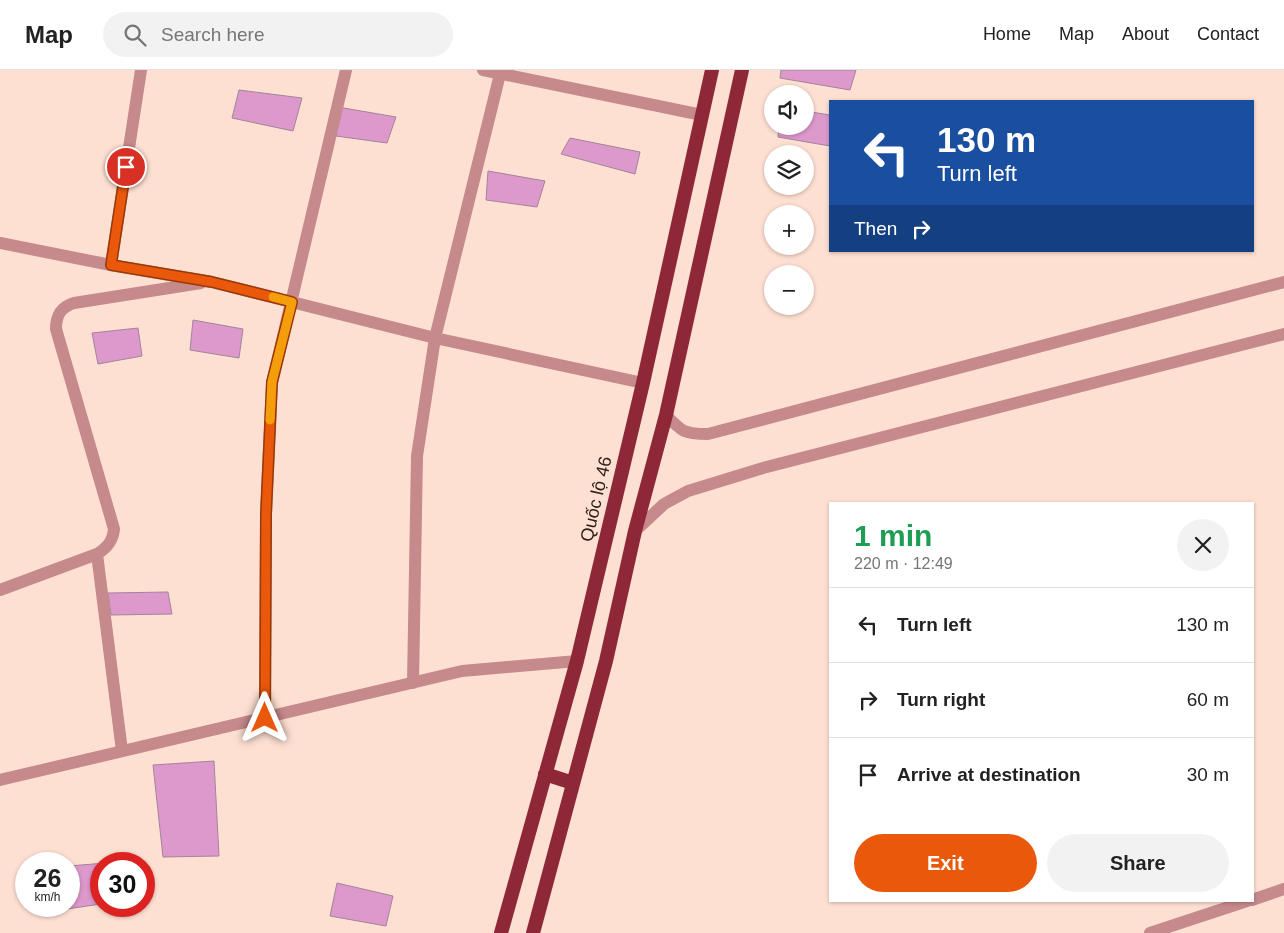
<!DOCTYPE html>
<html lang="en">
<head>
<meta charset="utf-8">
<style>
	:root { --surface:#fff; --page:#f2f2f2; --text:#222; --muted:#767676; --line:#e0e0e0; --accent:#ea580c }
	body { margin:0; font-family:Arial,sans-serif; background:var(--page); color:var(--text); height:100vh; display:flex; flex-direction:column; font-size:19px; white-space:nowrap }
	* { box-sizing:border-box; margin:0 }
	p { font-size:16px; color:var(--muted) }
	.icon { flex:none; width:28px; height:28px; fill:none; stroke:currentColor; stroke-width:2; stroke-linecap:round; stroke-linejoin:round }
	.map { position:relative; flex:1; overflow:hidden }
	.details { position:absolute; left:829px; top:432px; width:425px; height:400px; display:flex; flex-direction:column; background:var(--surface); border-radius:0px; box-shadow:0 1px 4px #0004 }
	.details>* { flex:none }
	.guide { position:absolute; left:829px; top:30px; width:425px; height:152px; border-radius:0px; box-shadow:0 1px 4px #0004; background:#1a4fa0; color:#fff; overflow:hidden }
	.tools { position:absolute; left:764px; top:15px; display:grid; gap:10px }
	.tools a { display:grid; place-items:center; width:50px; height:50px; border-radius:50%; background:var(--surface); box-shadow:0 1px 4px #0004; font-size:25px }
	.speed { position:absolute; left:15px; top:782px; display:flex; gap:10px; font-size:25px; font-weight:700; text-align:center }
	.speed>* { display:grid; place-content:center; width:65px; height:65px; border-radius:50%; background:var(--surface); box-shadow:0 1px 4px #0004; line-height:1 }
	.speed small { font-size:12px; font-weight:400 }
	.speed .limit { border:8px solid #d22; background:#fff; color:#111 }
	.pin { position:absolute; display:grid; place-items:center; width:42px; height:42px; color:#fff; margin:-21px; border:2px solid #fff; border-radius:50%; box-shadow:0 1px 5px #0007 }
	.me { position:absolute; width:55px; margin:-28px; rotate:0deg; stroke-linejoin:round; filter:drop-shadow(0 0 4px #0008) }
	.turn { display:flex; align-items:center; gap:18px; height:105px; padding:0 25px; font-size:22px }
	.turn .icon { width:65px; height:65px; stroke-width:2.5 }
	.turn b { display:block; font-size:35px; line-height:42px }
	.then { display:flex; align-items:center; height:48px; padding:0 25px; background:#0003; gap:10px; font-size:19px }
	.round { display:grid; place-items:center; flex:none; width:52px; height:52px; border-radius:26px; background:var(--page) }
	.headline { display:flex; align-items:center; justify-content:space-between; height:85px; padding:0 25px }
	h1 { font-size:30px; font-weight:600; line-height:38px; color:#1e9e55 }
	.button { display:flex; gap:10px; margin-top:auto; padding:10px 25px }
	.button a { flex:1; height:58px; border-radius:30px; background:var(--accent); color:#fff; font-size:20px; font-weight:600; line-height:58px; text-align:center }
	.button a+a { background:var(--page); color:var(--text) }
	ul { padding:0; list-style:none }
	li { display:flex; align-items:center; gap:15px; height:75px; padding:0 25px; border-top:1px solid var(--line) }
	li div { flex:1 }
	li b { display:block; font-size:19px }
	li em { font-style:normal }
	header { display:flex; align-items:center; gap:30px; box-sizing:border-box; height:70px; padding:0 25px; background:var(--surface); border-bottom:1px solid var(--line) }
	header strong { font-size:24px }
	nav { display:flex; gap:28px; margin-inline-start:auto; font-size:18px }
	.search { width:350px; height:45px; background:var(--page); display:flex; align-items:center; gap:12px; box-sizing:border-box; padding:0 18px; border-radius:28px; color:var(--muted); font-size:19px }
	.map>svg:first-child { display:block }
</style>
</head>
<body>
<header>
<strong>Map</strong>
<div class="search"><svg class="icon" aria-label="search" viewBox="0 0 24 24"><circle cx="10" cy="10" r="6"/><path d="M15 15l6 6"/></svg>Search here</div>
<nav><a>Home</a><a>Map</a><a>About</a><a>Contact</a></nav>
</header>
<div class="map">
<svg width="1284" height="863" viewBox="0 0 1284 863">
	<rect width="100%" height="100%" fill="#fee0d2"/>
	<path fill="#dd98cc" stroke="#a2849a" d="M781,0H856L850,20L780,8Z
		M239,20L302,28L293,61L232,48Z
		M338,37L396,47L387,73L336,66Z
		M805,41L830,45V76L778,67L779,56H805Z
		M570,68L640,82L635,104L561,84Z
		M488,101L545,111L537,137L486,130Z
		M193,250L243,259L239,288L190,280Z
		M138,258L142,286L98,294L92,263Z
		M168,522L172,544L111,545L108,523Z
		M214,691L219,786L163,787L153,695Z
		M141,790V794H101V834L67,839V836H69V796Z
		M337,813L393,826L386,856L330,846Z"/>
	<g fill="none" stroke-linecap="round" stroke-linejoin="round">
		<path stroke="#c6898c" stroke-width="12" d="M141,0L111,195L212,212L435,268L643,313
			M483,0L702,45
			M0,173L111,195
			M97,484L122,681
			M0,520L97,484C107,478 113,471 114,459L56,259C56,245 61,237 74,233L201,213
			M413,613L417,386L435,268L501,0
			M265,648L266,444L272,313L346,0
			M0,710L462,601L577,591
			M1252,830L1284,819
			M1150,863L1247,831"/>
		<path stroke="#c6898c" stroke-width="12" d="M666,345C682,362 684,364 708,364L1284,212
			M635,461L664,434L688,421L763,398L1284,264"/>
		<path stroke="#8e2838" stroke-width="14" d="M545,704L573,713
			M501,863L577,591L643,313L712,0
			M533,863L606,591L635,461L666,345L742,0"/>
	</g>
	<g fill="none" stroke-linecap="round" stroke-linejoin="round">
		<defs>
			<path id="route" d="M126,97L111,195L212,212L292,232L272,312L266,444L265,648"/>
		</defs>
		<use href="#route" stroke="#983908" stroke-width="12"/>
		<use href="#route" stroke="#ea580c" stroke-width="9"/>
		<path stroke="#f59e0b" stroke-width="9" d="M270,350L272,312L292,232L273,227"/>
	</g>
	<g text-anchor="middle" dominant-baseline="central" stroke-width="4" stroke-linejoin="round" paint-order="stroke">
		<g font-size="18" fill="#2f211b" stroke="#fee0d2">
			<text transform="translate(596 429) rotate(-77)">Quốc lộ 46</text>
		</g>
	</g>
</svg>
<div class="tools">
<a><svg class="icon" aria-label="sound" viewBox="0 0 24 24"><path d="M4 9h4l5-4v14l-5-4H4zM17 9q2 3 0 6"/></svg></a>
<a><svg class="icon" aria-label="layers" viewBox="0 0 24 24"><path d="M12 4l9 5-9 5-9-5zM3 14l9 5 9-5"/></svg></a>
<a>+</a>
<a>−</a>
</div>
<div class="speed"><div>26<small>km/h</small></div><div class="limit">30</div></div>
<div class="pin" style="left:126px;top:97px;background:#d93025"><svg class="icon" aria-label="arrive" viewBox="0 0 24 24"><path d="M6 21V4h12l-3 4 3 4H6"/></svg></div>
<svg class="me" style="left:265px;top:648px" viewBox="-20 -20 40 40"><path d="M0-17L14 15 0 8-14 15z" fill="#ea580c" stroke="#fff" stroke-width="4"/></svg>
<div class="guide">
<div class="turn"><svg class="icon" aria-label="left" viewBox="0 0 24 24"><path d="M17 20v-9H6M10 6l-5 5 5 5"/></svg><div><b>130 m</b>Turn left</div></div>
<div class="then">Then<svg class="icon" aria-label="right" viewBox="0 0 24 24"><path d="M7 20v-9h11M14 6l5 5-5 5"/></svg></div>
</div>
<section class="details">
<div class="headline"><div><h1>1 min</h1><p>220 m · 12:49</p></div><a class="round"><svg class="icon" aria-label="close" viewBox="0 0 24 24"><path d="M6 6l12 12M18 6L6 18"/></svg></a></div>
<ul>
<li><svg class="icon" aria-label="left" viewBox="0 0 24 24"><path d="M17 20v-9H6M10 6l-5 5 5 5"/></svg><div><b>Turn left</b></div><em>130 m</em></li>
<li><svg class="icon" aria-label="right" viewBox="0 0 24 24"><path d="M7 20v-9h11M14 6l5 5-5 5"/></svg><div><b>Turn right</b></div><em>60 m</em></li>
<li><svg class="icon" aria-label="arrive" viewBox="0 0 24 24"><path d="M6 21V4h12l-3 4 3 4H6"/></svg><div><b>Arrive at destination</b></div><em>30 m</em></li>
</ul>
<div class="button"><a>Exit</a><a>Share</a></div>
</section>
</div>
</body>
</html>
